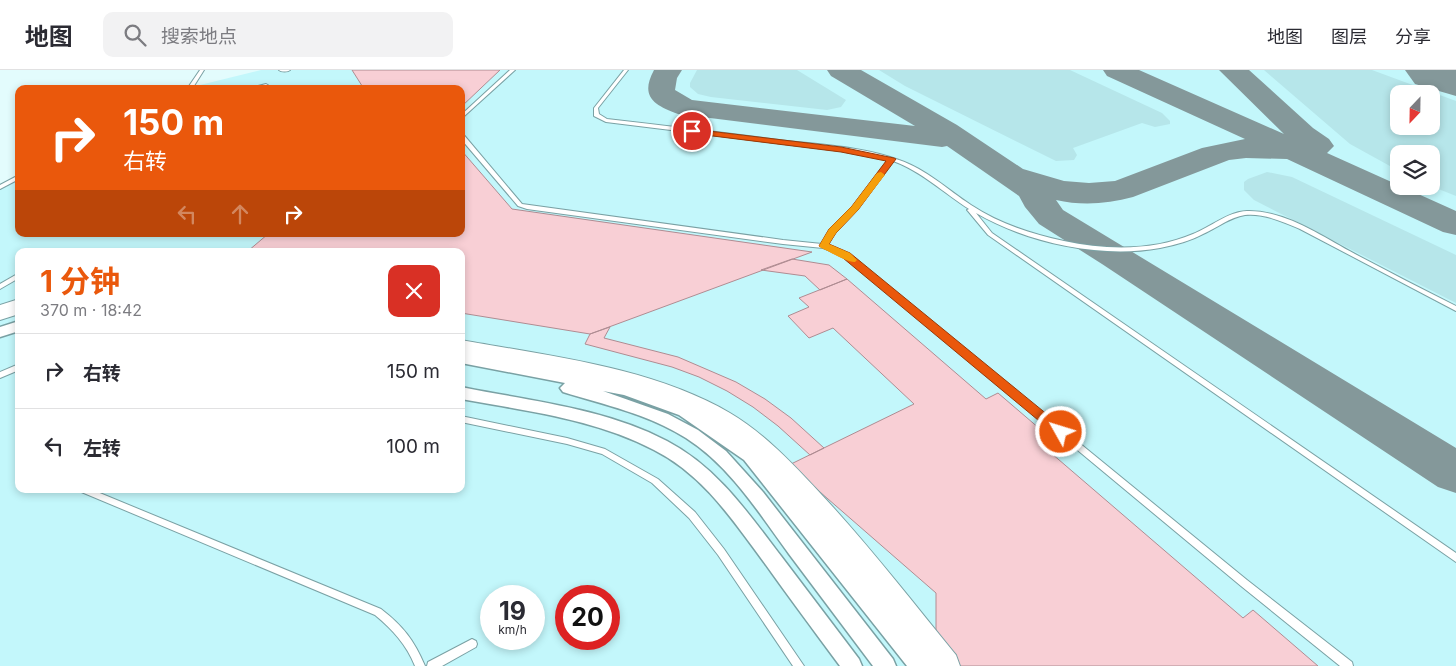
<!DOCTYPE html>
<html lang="zh">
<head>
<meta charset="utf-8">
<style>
	:root { --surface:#fff; --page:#f2f2f3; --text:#2b2b33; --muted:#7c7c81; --line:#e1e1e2; --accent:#ea580c }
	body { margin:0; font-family:Inter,"Noto Sans SC",sans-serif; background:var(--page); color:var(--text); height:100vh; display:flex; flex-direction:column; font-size:19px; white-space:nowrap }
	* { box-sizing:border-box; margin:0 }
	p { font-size:16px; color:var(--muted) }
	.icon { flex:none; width:28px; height:28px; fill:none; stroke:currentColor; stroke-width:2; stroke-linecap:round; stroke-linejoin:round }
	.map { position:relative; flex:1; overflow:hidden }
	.panel { position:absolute; left:15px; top:178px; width:450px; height:245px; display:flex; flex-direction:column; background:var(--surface); border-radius:10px; box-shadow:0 2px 8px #0003 }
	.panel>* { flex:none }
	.guide { position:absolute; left:15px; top:15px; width:450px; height:152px; border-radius:10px; box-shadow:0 2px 8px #0003; background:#ea580c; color:#fff; overflow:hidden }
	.needle { width:32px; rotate:202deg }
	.buttons { position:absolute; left:1390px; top:15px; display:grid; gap:10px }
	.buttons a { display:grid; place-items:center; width:50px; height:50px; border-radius:10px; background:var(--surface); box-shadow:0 2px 8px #0003; font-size:25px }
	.speed { position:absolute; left:480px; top:515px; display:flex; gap:10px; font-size:25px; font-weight:700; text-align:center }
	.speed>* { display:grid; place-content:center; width:65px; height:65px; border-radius:50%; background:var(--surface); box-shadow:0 2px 8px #0003; line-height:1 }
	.speed small { font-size:12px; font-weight:400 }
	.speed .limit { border:8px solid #d22; background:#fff; color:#111 }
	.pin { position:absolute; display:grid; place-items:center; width:42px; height:42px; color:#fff; margin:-21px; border:2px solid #fff; border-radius:50%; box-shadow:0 1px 5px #0007 }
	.me { position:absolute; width:55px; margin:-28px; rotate:309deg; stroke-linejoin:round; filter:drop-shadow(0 0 4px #0008) }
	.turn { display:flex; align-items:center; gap:18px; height:105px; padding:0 25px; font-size:22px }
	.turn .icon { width:65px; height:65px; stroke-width:2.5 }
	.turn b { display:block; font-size:35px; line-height:42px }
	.lanes { display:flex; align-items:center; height:48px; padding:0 25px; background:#0003; justify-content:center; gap:25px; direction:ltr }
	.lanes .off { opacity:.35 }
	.round { display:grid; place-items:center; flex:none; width:52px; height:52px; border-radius:10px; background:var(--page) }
	.head { display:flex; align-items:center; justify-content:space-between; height:85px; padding:0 25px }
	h1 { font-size:30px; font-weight:700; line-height:38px; color:var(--accent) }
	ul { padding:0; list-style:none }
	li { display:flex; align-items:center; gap:15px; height:75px; padding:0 25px; border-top:1px solid var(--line) }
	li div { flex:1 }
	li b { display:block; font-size:19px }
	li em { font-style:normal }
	header { display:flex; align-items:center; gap:30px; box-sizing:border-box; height:70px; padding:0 25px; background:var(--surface); border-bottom:1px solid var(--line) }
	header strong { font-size:24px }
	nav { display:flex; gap:28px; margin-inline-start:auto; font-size:18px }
	.search { width:350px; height:45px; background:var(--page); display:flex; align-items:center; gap:12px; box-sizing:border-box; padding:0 18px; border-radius:10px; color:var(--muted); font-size:19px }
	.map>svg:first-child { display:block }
</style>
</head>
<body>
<header>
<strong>地图</strong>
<div class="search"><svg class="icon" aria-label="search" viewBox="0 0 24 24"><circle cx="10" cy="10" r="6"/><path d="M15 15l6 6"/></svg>搜索地点</div>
<nav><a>地图</a><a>图层</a><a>分享</a></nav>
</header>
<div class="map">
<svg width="1456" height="596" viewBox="0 0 1456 596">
	<rect width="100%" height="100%" fill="#e3fcfd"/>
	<path fill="#c3f7fb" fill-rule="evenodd" d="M261,0H1456V596H0V114L19,105V164H461V19H192L200,15ZM1399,24H1431V56H1399ZM1399,84H1431V116H1399ZM19,181H461V419H19ZM491,526H534V569H491ZM566,526H609V569H566Z"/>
	<path fill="#b6e6ea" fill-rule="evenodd" d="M697,0H797L846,30L841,37L827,40L711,27L698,24L690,17V13Z
		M879,0H1070L1162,43L1170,51V54L1155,57L1142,53L1073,78L1077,85L1074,90L1056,91L905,16Z
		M1264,0H1372L1456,31V126L1431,116V84H1399V101L1350,74ZM1399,24H1431V56H1399Z
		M1267,102L1292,107L1456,185V233L1254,130L1244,120V112L1248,109Z"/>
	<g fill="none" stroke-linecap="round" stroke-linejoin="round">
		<path fill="#84989a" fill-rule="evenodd" d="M654,0H682L677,8L675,20L692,30L915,56L831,6L827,0H861L957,55L1023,99L1064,111L1089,113L1115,111L1202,78L1245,69L1107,6L1103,0H1139L1284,64L1219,0H1249L1313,58L1329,69L1334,76L1327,83L1456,141V165L1443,162L1287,89L1246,88L1229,90L1133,127C1107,134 1082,136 1056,130L1063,140L1456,378V423L1438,417L1102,194L1039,154L1025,137L1019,126L947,76L942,77L678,44C653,35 640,26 654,0Z"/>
		<path fill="#84989a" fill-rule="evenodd" d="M1405,0H1456V26L1415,14Z"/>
	</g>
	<path fill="#f8cfd5" stroke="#af8c92" d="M352,0H500L461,37V19H364Z
		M461,80L512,139L812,182L590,264L461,243V181H248L268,164H461Z
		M792,189L829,195L847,209L820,220L805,206L761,200Z
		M847,209L986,329L998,323L1061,377L1051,383L1243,548L1253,540L1318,596H936V523L789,395L914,334L833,258L809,268L788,246L809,237L799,228Z
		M610,257L604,268L678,287L736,312L765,329L791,348L824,378L810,385L778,356L753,337L727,321L699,307L672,297L585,274L590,264Z"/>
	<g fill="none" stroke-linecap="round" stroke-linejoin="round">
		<defs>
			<path id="service" d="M200,0H204L192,19H187Z
				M279,0H290C288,2 281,2 279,0Z
				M510,0H515L461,49V45Z
				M624,0H628L598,38L599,44L607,49C667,56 727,63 787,71C824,75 863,77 899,90C926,99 948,120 971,135C1000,154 1031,164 1064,171C1106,180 1153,181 1193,164C1211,157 1227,142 1247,141C1285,140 1323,167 1355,184C1389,202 1422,219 1456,236V241L1300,159C1283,152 1264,143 1245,145C1230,147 1217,158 1203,164C1190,171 1175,175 1160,178C1101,189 1028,173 976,143L992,163L1456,483V492L988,165L968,141L967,140L969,139C944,123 921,101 893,91L857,139L835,162L828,175L848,184L1247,510L1352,592L1353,596H1340L1241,516L844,186L823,178L783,174L527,139L518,136L461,69V63L463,64L522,134L783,170L822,174L830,160L853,137L888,90L841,81L606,52L594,46V38Z
				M266,14L274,19H268L265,17L256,19H247Z
				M19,105V109L0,119V115Z
				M19,203V208L0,219V214Z
				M19,294V300L0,308V302Z
				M461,346L567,368L605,379L658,409L695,442L724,479L804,596H793L718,485L689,448L652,413L602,384L567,374L461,352Z
				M78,419H90L381,539C403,556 414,570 425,596H415C406,574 393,560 375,545L79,421Z
				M472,569L476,571L477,574L476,577L442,596H427L428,592Z"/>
			<path id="minor" d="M19,251V261L0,267V257Z
				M461,283L626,314L691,337L756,380L927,589L930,596H907L744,390L679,345L624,325L603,321L668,344L698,360L726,381L763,422L893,589L896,596H873C845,559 817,521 789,484C759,443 730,396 686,368C648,344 605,335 563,322L560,318L565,313L461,293Z
				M461,317C530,331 604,338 667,371C717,397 748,443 781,486C807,520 833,555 859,589L862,596H840C815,562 790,529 766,495C734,452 704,405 654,380C595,349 526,341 461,329Z"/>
			<path id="trunk" d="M19,229V244L0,250V235Z
				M461,270C549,286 651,297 730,343C764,363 793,394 820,423C868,474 911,530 956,585L960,596H924C856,507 773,377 667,334C603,308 530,299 461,286Z"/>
		</defs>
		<use href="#service" stroke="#7aa1a4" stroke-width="2"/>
		<use href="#minor" stroke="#7aa1a4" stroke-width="3"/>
		<use href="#trunk" stroke="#7aa1a4" stroke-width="2"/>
		<use href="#service" fill="#fff" fill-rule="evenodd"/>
		<use href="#minor" fill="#fff" fill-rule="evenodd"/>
		<use href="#trunk" fill="#fff" fill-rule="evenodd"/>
	</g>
	<path fill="#ea580c" stroke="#983908" d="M692,59L841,77L894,88L896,89L858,140L836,163L829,174L850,183L1065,359L1067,362L1065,365H1056L843,188L819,176L829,159L852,136L886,91L841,82L689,63L688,61Z"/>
	<path fill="#f59e0b" d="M881,102L885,105L884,106L858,140L836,163L829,174L850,183L857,190L855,192C848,193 829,181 821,178L819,176L829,159L852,136L877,103Z"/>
</svg>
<div class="buttons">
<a><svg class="needle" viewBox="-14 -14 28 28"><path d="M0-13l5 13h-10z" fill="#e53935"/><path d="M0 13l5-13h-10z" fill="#7c7c81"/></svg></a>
<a><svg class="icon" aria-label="layers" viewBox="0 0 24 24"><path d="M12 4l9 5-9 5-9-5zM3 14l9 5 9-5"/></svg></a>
</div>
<div class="speed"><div>19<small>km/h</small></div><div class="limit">20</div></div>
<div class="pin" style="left:692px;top:61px;background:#d93025"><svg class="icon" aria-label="arrive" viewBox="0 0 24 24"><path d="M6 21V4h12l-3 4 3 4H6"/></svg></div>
<svg class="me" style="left:1061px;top:362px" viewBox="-20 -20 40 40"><circle r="17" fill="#ea580c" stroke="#fff" stroke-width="3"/><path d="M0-11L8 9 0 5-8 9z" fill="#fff"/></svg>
<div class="guide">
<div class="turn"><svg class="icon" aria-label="right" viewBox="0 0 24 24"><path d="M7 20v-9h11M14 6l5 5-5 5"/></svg><div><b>150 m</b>右转</div></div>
<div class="lanes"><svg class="icon off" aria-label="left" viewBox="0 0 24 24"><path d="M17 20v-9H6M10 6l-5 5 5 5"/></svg><svg class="icon off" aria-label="ahead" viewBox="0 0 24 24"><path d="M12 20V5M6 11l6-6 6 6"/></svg><svg class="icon" aria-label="right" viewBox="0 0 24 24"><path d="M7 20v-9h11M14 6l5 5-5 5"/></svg></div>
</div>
<section class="panel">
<div class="head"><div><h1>1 分钟</h1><p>370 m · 18:42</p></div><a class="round" style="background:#d93025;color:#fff"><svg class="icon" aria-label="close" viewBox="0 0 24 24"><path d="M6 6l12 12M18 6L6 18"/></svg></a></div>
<ul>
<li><svg class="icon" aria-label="right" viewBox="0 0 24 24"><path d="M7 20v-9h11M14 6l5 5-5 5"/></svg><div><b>右转</b></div><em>150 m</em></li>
<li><svg class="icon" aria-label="left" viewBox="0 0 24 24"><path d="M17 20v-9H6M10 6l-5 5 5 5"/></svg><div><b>左转</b></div><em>100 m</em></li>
</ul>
</section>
</div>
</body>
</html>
